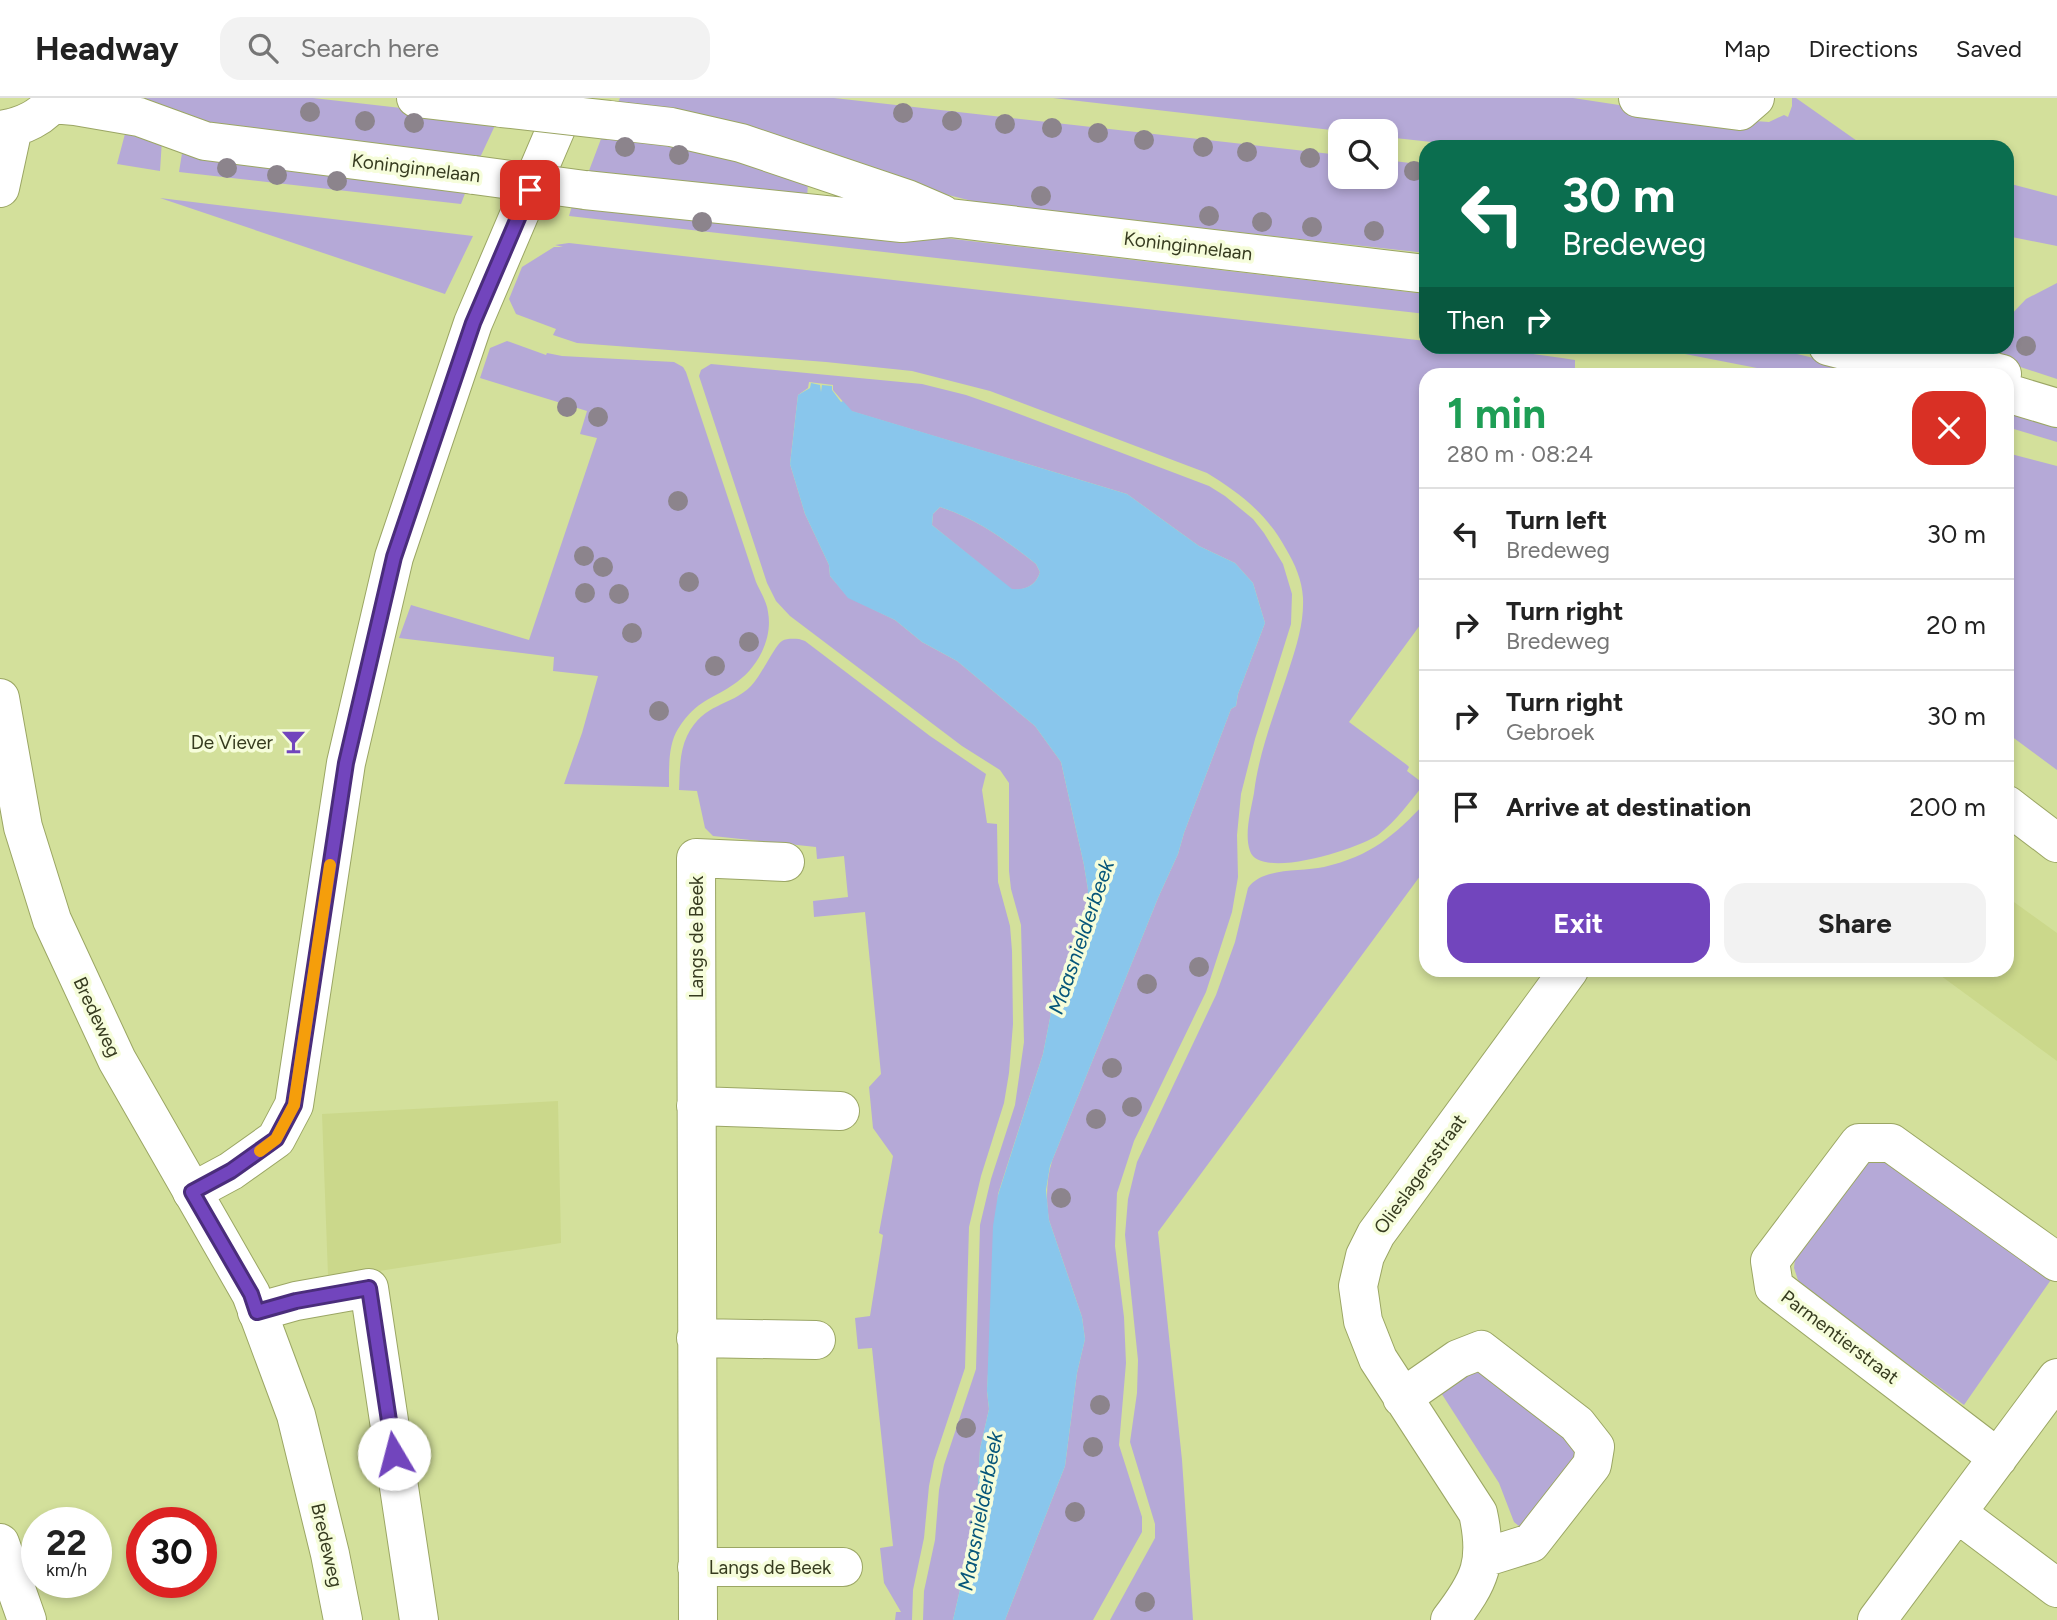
<!DOCTYPE html>
<html lang="en">
<head>
<meta charset="utf-8">
<style>
	:root { --surface:#fff; --page:#f2f2f2; --text:#222; --muted:#767676; --line:#e0e0e0; --accent:#7245bd }
	body { margin:0; font-family:Figtree,sans-serif; background:var(--page); color:var(--text); height:100vh; display:flex; flex-direction:column; font-size:26px; white-space:nowrap }
	* { box-sizing:border-box; margin:0 }
	p { font-size:23px; color:var(--muted) }
	.icon { flex:none; width:38px; height:38px; fill:none; stroke:currentColor; stroke-width:2; stroke-linecap:round; stroke-linejoin:round }
	.map { position:relative; flex:1; overflow:hidden }
	.panel { position:absolute; left:1419px; top:270px; width:595px; height:609px; display:flex; flex-direction:column; background:var(--surface); border-radius:21px; box-shadow:0 4px 10px #0003 }
	.panel>* { flex:none }
	.guide { position:absolute; left:1419px; top:42px; width:595px; height:214px; border-radius:21px; box-shadow:0 4px 10px #0003; background:#0b6e4f; color:#fff; overflow:hidden }
	.tools { position:absolute; left:1328px; top:21px; display:grid; gap:14px }
	.tools a { display:grid; place-items:center; width:70px; height:70px; border-radius:14px; background:var(--surface); box-shadow:0 4px 10px #0003; font-size:35px }
	.speed { position:absolute; left:21px; top:1409px; display:flex; gap:14px; font-size:35px; font-weight:700; text-align:center }
	.speed>* { display:grid; place-content:center; width:91px; height:91px; border-radius:50%; background:var(--surface); box-shadow:0 4px 10px #0003; line-height:1 }
	.speed small { font-size:18px; font-weight:400 }
	.speed .limit { border:10px solid #d22; background:#fff; color:#111 }
	.pin { position:absolute; display:grid; place-items:center; width:60px; height:60px; color:#fff; margin:-30px; border-radius:14px; box-shadow:0 4px 10px #0006 }
	.me { position:absolute; width:77px; margin:-38px; rotate:352deg; stroke-linejoin:round; filter:drop-shadow(0 0 5px #0008) }
	.turn { display:flex; align-items:center; gap:24px; height:147px; padding:0 28px; font-size:32px }
	.turn .icon { width:91px; height:91px; stroke-width:2.5 }
	.turn b { display:block; font-size:49px; line-height:60px }
	.then { display:flex; align-items:center; height:66px; padding:0 28px; background:#0003; gap:14px; font-size:26px }
	.round { display:grid; place-items:center; flex:none; width:74px; height:74px; border-radius:21px; background:var(--page) }
	.summary { display:flex; align-items:center; justify-content:space-between; height:119px; padding:0 28px }
	h1 { font-size:42px; font-weight:700; line-height:52px; color:#1e9e55 }
	.primary-button { display:flex; gap:14px; margin-top:auto; padding:14px 28px }
	.primary-button a { flex:1; height:80px; border-radius:21px; background:var(--accent); color:#fff; font-size:28px; font-weight:700; line-height:80px; text-align:center }
	.primary-button a+a { background:var(--page); color:var(--text) }
	ul { padding:0; list-style:none }
	li { display:flex; align-items:center; gap:21px; height:91px; padding:0 28px; border-top:2px solid var(--line) }
	li div { flex:1 }
	li b { display:block; font-size:26px }
	li em { font-style:normal }
	header { display:flex; align-items:center; gap:42px; box-sizing:border-box; height:98px; padding:0 35px; background:var(--surface); border-bottom:2px solid var(--line) }
	header strong { font-size:33px }
	nav { display:flex; gap:38px; margin-inline-start:auto; font-size:24px }
	.search { width:490px; height:63px; background:var(--page); display:flex; align-items:center; gap:18px; box-sizing:border-box; padding:0 24px; border-radius:21px; color:var(--muted); font-size:26px }
	.map>svg:first-child { display:block }
</style>
</head>
<body>
<header>
<strong>Headway</strong>
<div class="search"><svg class="icon" aria-label="search" viewBox="0 0 24 24"><circle cx="10" cy="10" r="6"/><path d="M15 15l6 6"/></svg>Search here</div>
<nav><a>Map</a><a>Directions</a><a>Saved</a></nav>
</header>
<div class="map">
<svg width="2057" height="1522" viewBox="0 0 2057 1522">
	<rect width="100%" height="100%" fill="#d3e09b"/>
	<path fill="#cbd88b" d="M2007,799L2057,835V963L1933,872H2007Z
		M558,1003L561,1145L379,1173L328,1177L322,1016Z"/>
	<path fill="#b5a9d7" d="M131,0H313L498,21L477,66L191,28Z
		M620,0H834L1340,57V79H1386V62L1426,67V155L984,106L614,13Z
		M1053,0H1573L1698,19L1769,24L1784,17L1788,19L1792,8V0H1796L1860,45L1873,49H1477L1386,39V33H1340Z
		M126,32L162,42L160,73L117,66Z
		M604,33L672,41L808,83L807,103L587,78Z
		M183,49L469,85L461,106L179,74Z
		M2007,85L2057,98V148L2007,138Z
		M575,97L1426,196V216L569,118Z
		M160,100L473,138L445,196Z
		M569,145L1426,243V248C1478,248 1524,254 1575,262V276H1426V519L1349,624L1407,667L1409,669L1407,673L1424,686C1410,704 1396,723 1378,737C1360,750 1260,783 1250,753C1244,736 1251,712 1254,695C1259,652 1277,609 1290,568C1297,546 1304,524 1303,500C1302,482 1295,466 1286,451C1267,416 1240,395 1207,375L990,293L912,273L826,264L577,245L553,237L556,231L516,216L509,201L522,169L554,149H563L555,147Z
		M2057,185V281L1999,262L2002,249L2007,248L2008,220L2026,201Z
		M507,243L546,257L547,255L562,258L674,264L683,269L686,274L756,484C760,493 767,504 768,514C773,540 758,569 737,584C711,603 698,600 678,631C668,647 669,670 669,689L564,686L582,635L598,578L553,573L554,559L399,540L411,507L529,542L597,340L580,336L587,313L480,280L490,250Z
		M1649,249H1753L1797,256L1881,276H1788Z
		M711,266L922,286L966,297L1006,311L1209,388L1225,398L1253,421L1264,435L1283,466L1292,496L1291,526L1255,641L1241,696L1237,737L1238,779L1232,814L1206,894L1134,1043L1117,1095L1115,1148L1124,1219L1126,1265L1119,1347L1142,1419V1434L1093,1522H1005L1065,1368L1077,1275L1085,1241L1082,1219L1049,1122C1046,1102 1046,1083 1052,1063L1158,800L1178,756L1184,735L1231,611L1236,608L1238,596L1265,525L1253,485L1235,465L1199,448L1127,396L851,313L833,292V287L809,284L808,290L798,297L790,366L805,416L829,467L830,478L848,499L895,522L922,544L957,563L1035,628L1061,664L1084,767L1088,792L1087,807L1051,915L1043,956L998,1096L987,1293L989,1311L980,1351L976,1421L953,1522H923L924,1493L935,1442L939,1392L944,1367L976,1271L980,1127L991,1081L1015,1007L1024,944L1021,827L1011,791L1009,773V685L1000,672L962,648L790,518L776,503L767,485L699,278L701,272Z
		M2007,309L2057,323V344L2007,329Z
		M2007,355L2057,368V672L2007,635Z
		M940,409C979,422 1004,441 1036,466L1040,474C1036,488 1025,492 1012,492L932,427L933,416Z
		M799,541L805,543L930,638L986,676L982,692L987,725L997,726L998,784L1010,828L1012,853L1013,926L1009,975L1004,1005L981,1078L969,1129L965,1270L934,1363L929,1388L924,1440L913,1492L912,1522H895L896,1514H901L884,1485L880,1450L893,1448L872,1250L858,1251L855,1220L870,1218L883,1137L879,1135L893,1058L873,1030L869,989L881,976L865,814L814,819L813,803L848,799L844,758L817,761L816,749L713,738L705,730L697,693L679,692C680,674 679,655 687,638C704,604 730,609 751,588C761,578 775,547 782,543C787,540 794,541 799,541Z
		M1426,704V770L1158,1134L1182,1362L1193,1522H1110L1155,1440V1426L1130,1344L1137,1295L1138,1262L1125,1137L1128,1101L1137,1064L1216,897L1235,844L1248,790C1262,769 1301,774 1324,769C1371,758 1394,738 1426,704Z
		M1877,1057L2055,1176L1964,1307L1806,1192L1798,1182L1794,1170L1796,1150L1855,1070Z
		M1482,1267L1582,1356L1520,1429L1514,1424L1499,1385L1436,1287Z"/>
	<path fill="#89c6ec" fill-rule="evenodd" d="M811,285L820,287L821,294L822,287L832,288V292L841,304L843,303L852,313L1127,396L1199,448L1235,465L1253,485L1265,525L1238,596L1236,608L1231,611L1184,735L1178,756L1158,800L1050,1068L1046,1092L1049,1122L1082,1219L1085,1241L1077,1275L1065,1368L1005,1522H953L976,1421L980,1351L989,1311L987,1293L993,1128L998,1097L1043,956L1051,915L1087,807L1088,792L1084,767L1061,664L1035,628L957,563L922,544L895,522L848,500L830,478L829,467L805,416L790,366L798,297L810,290ZM940,409C979,422 1004,441 1036,466L1040,474C1036,488 1025,492 1012,491L932,427L933,416Z"/>
	<g fill="none" stroke-linecap="round" stroke-linejoin="round">
		<defs>
			<path id="minor" d="M1638,0L1740,13L1755,0
				M2007,707L2057,745
				M696,1008L840,1013
				M192,1094L231,1073L276,1041L294,1007L346,665L394,459L473,225L569,0
				M257,1214L296,1203L369,1190L419,1522
				M696,1240L816,1242
				M1402,1300L1458,1261L1481,1252L1577,1326L1595,1349L1592,1367L1531,1445L1483,1460
				M1998,1360L1774,1189L1770,1163L1859,1045H1891L2057,1164
				M1957,1415L2057,1490
				M0,1445L27,1522
				M697,1469H843
				M698,1522L696,760L785,764
				M1450,1522C1480,1483 1489,1464 1478,1415L1378,1261L1363,1223L1358,1188L1365,1158L1376,1136L1569,872
				M1877,1522L2057,1280"/>
			<path id="major" d="M416,0L502,10
				M52,6L75,8L139,19L205,43L474,77
				M609,22L671,29L741,45L907,101L942,116
				M0,32C22,29 44,19 56,0
				M0,90L13,30
				M585,92L902,125L950,120L1426,176
				M1828,248L1914,270
				M1889,248L2002,276
				M2007,295L2057,310
				M0,600L23,729L52,822L117,962L251,1196L296,1317L330,1456L343,1522"/>
		</defs>
		<use href="#minor" stroke="#9ba664" stroke-width="40"/>
		<use href="#major" stroke="#9ba664" stroke-width="40"/>
		<use href="#minor" stroke="#fff" stroke-width="38"/>
		<use href="#major" stroke="#fff" stroke-width="38"/>
		<defs>
			<path id="major-bridge" d="M502,10L609,22
				M474,77L585,92"/>
		</defs>
		<use href="#major-bridge" stroke="#9ba664" stroke-width="40" stroke-linecap="butt"/>
		<use href="#major-bridge" stroke="#fff" stroke-width="38"/>
	</g>
	<g fill="#8c848c">
		<circle cx="310" cy="14" r="10"/>
		<circle cx="903" cy="15" r="10"/>
		<circle cx="365" cy="23" r="10"/>
		<circle cx="952" cy="23" r="10"/>
		<circle cx="414" cy="25" r="10"/>
		<circle cx="1005" cy="26" r="10"/>
		<circle cx="1052" cy="30" r="10"/>
		<circle cx="1098" cy="35" r="10"/>
		<circle cx="1144" cy="42" r="10"/>
		<circle cx="625" cy="49" r="10"/>
		<circle cx="1203" cy="49" r="10"/>
		<circle cx="1247" cy="54" r="10"/>
		<circle cx="679" cy="57" r="10"/>
		<circle cx="1310" cy="60" r="10"/>
		<circle cx="227" cy="70" r="10"/>
		<circle cx="1414" cy="73" r="10"/>
		<circle cx="277" cy="77" r="10"/>
		<circle cx="337" cy="83" r="10"/>
		<circle cx="1041" cy="98" r="10"/>
		<circle cx="1209" cy="118" r="10"/>
		<circle cx="702" cy="124" r="10"/>
		<circle cx="1262" cy="124" r="10"/>
		<circle cx="1312" cy="129" r="10"/>
		<circle cx="1374" cy="133" r="10"/>
		<circle cx="2026" cy="248" r="10"/>
		<circle cx="567" cy="309" r="10"/>
		<circle cx="598" cy="319" r="10"/>
		<circle cx="678" cy="403" r="10"/>
		<circle cx="584" cy="458" r="10"/>
		<circle cx="603" cy="469" r="10"/>
		<circle cx="689" cy="484" r="10"/>
		<circle cx="585" cy="495" r="10"/>
		<circle cx="619" cy="496" r="10"/>
		<circle cx="632" cy="535" r="10"/>
		<circle cx="749" cy="544" r="10"/>
		<circle cx="715" cy="568" r="10"/>
		<circle cx="659" cy="613" r="10"/>
		<circle cx="1199" cy="869" r="10"/>
		<circle cx="1147" cy="886" r="10"/>
		<circle cx="1112" cy="970" r="10"/>
		<circle cx="1132" cy="1009" r="10"/>
		<circle cx="1096" cy="1021" r="10"/>
		<circle cx="1061" cy="1100" r="10"/>
		<circle cx="1100" cy="1307" r="10"/>
		<circle cx="966" cy="1330" r="10"/>
		<circle cx="1093" cy="1349" r="10"/>
		<circle cx="1075" cy="1414" r="10"/>
		<circle cx="1145" cy="1504" r="10"/>
	</g>
	<g fill="none" stroke-linecap="round" stroke-linejoin="round">
		<defs>
			<path id="route" d="M394,1356L369,1190L296,1203L257,1214L251,1196L192,1094L231,1073L276,1041L294,1007L346,665L394,459L473,225L530,92"/>
		</defs>
		<use href="#route" stroke="#4a2d7b" stroke-width="18"/>
		<use href="#route" stroke="#7245bd" stroke-width="12"/>
		<path stroke="#f59e0b" stroke-width="12" d="M260,1053L276,1041L294,1007L330,767"/>
	</g>
	<defs>
		<symbol id="bar-bare" viewBox="-9 -9 18 18"><path d="M-6-5H6L.8 .8V4.5H3.5V6h-7V4.5H-.8V.8Z" fill="#7245bd" stroke="#f6fddb" stroke-width="2.5" paint-order="stroke"/></symbol>
	</defs>
	<g fill-rule="evenodd">
		<use href="#bar-bare" x="276" y="626" width="35" height="35"/>
	</g>
	<g text-anchor="middle" dominant-baseline="central" stroke-width="7" stroke-linejoin="round" paint-order="stroke">
		<g font-size="19" fill="#363b1f" stroke="#f6fddb">
			<text transform="translate(416 70) rotate(7)">Koninginnelaan</text>
			<text transform="translate(1188 148) rotate(7)">Koninginnelaan</text>
			<text transform="translate(696 839) rotate(-90)">Langs de Beek</text>
			<text transform="translate(97 919) rotate(65)">Bredeweg</text>
			<text transform="translate(1420 1076) rotate(-54)">Olieslagersstraat</text>
			<text transform="translate(1840 1239) rotate(37)">Parmentierstraat</text>
			<text transform="translate(327 1447) rotate(77)">Bredeweg</text>
			<text x="770" y="1469">Langs de Beek</text>
		</g>
		<g font-size="19" fill="#363b1f" stroke="#f6fddb" text-anchor="end">
			<text x="273" y="644">De Viever</text>
		</g>
		<g font-size="21" font-style="italic" fill="#06567a" stroke="#f6fddb">
			<text transform="translate(1081 839) rotate(-71)">Maasnielderbeek</text>
			<text transform="translate(980 1413) rotate(-79)">Maasnielderbeek</text>
		</g>
	</g>
</svg>
<div class="tools">
<a><svg class="icon" aria-label="search" viewBox="0 0 24 24"><circle cx="10" cy="10" r="6"/><path d="M15 15l6 6"/></svg></a>
</div>
<div class="speed"><div>22<small>km/h</small></div><div class="limit">30</div></div>
<div class="pin" style="left:530px;top:92px;background:#d93025"><svg class="icon" aria-label="arrive" viewBox="0 0 24 24"><path d="M6 21V4h12l-3 4 3 4H6"/></svg></div>
<svg class="me" style="left:394px;top:1356px" viewBox="-20 -20 40 40"><circle r="19" fill="#fff"/><path d="M0-13L10 11 0 6-10 11z" fill="#7245bd"/></svg>
<div class="guide">
<div class="turn"><svg class="icon" aria-label="left" viewBox="0 0 24 24"><path d="M17 20v-9H6M10 6l-5 5 5 5"/></svg><div><b>30 m</b>Bredeweg</div></div>
<div class="then">Then<svg class="icon" aria-label="right" viewBox="0 0 24 24"><path d="M7 20v-9h11M14 6l5 5-5 5"/></svg></div>
</div>
<section class="panel">
<div class="summary"><div><h1>1 min</h1><p>280 m · 08:24</p></div><a class="round" style="background:#d93025;color:#fff"><svg class="icon" aria-label="close" viewBox="0 0 24 24"><path d="M6 6l12 12M18 6L6 18"/></svg></a></div>
<ul>
<li><svg class="icon" aria-label="left" viewBox="0 0 24 24"><path d="M17 20v-9H6M10 6l-5 5 5 5"/></svg><div><b>Turn left</b><p>Bredeweg</p></div><em>30 m</em></li>
<li><svg class="icon" aria-label="right" viewBox="0 0 24 24"><path d="M7 20v-9h11M14 6l5 5-5 5"/></svg><div><b>Turn right</b><p>Bredeweg</p></div><em>20 m</em></li>
<li><svg class="icon" aria-label="right" viewBox="0 0 24 24"><path d="M7 20v-9h11M14 6l5 5-5 5"/></svg><div><b>Turn right</b><p>Gebroek</p></div><em>30 m</em></li>
<li><svg class="icon" aria-label="arrive" viewBox="0 0 24 24"><path d="M6 21V4h12l-3 4 3 4H6"/></svg><div><b>Arrive at destination</b></div><em>200 m</em></li>
</ul>
<div class="primary-button"><a>Exit</a><a>Share</a></div>
</section>
</div>
</body>
</html>
